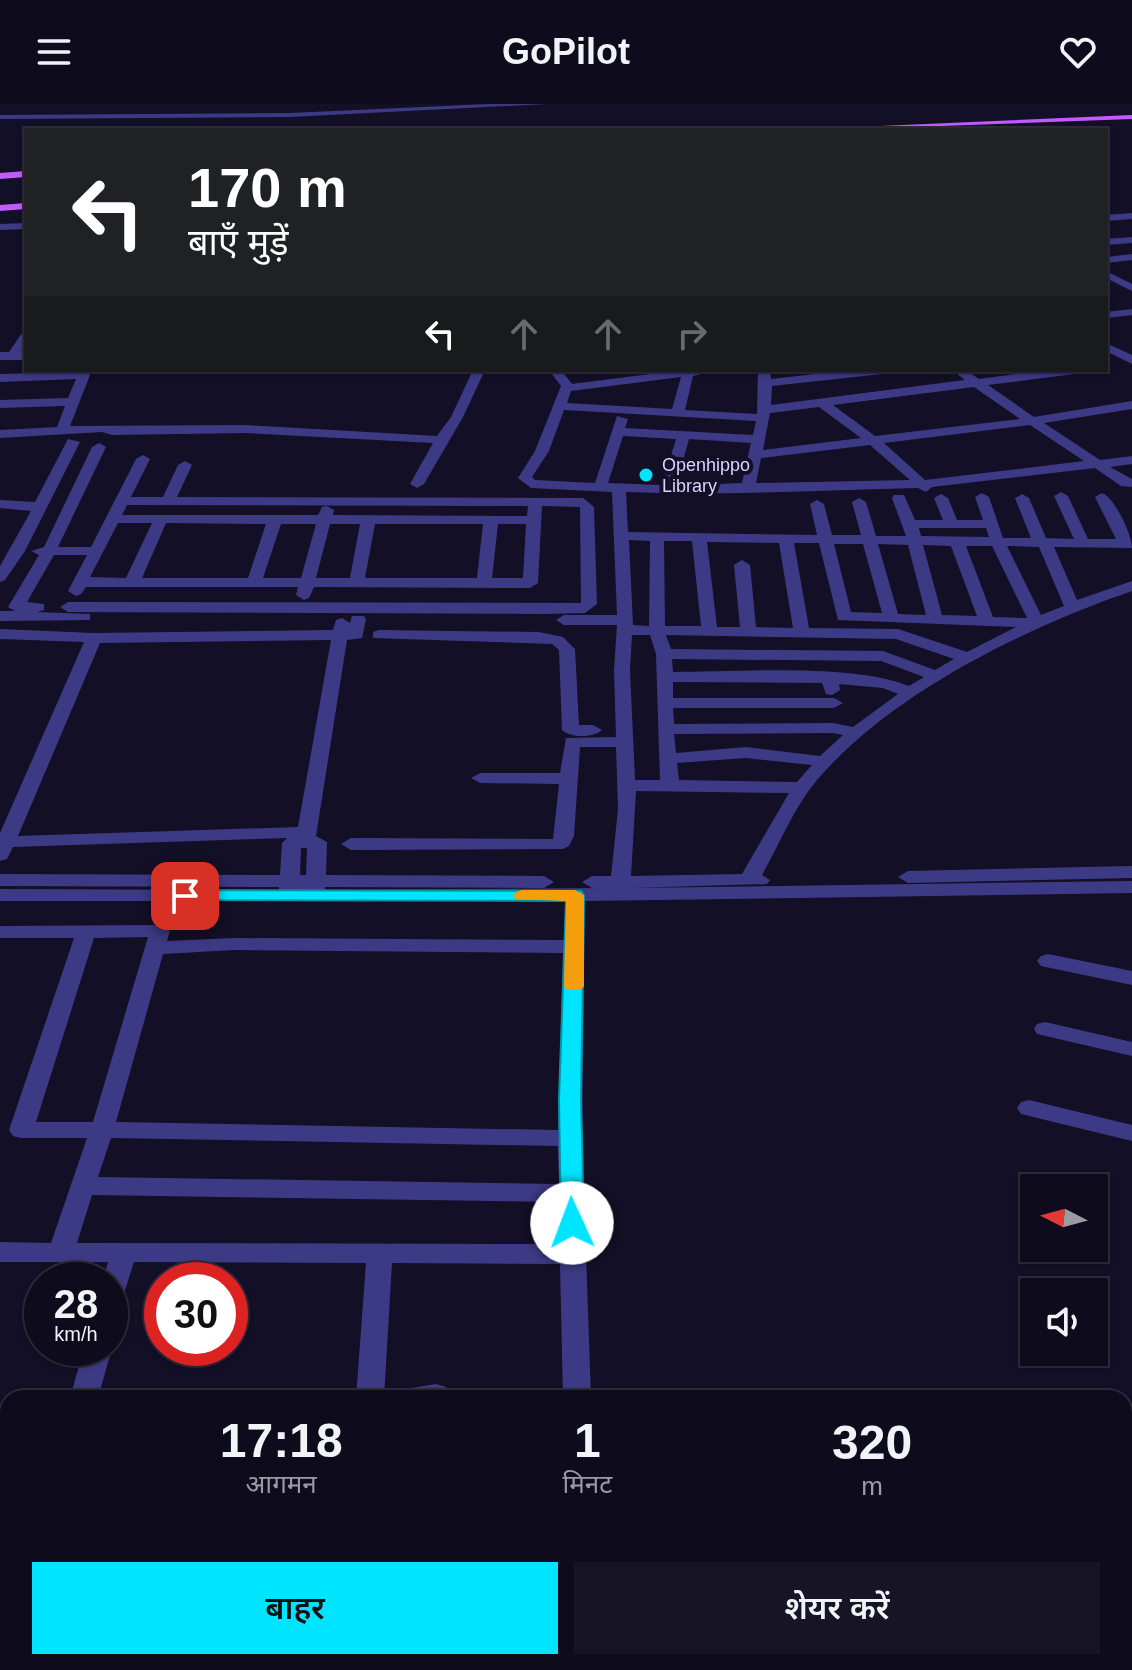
<!DOCTYPE html>
<html lang="hi">
<head>
<meta charset="utf-8">
<style>
	:root { --surface:#0e0b1c; --page:#171425; --text:#f1f3f6; --muted:#9b9ba3; --line:#2e2b3b; --accent:#00e5ff }
	body { margin:0; font-family:Helvetica,"Noto Sans Devanagari",sans-serif; background:var(--page); color:var(--text); height:100vh; display:flex; flex-direction:column; font-size:30px; white-space:nowrap }
	* { box-sizing:border-box; margin:0 }
	p { font-size:26px; color:var(--muted) }
	.icon { flex:none; width:44px; height:44px; fill:none; stroke:currentColor; stroke-width:2; stroke-linecap:round; stroke-linejoin:round }
	.map { position:relative; flex:1; overflow:hidden }
	.panel { position:absolute; left:0px; top:1286px; width:1132px; height:280px; display:flex; flex-direction:column; background:var(--surface); border-radius:24px 24px 0 0; box-shadow:0 2px 6px #0004,0 0 0 2px var(--line) }
	.panel>* { flex:none }
	.guide { position:absolute; left:24px; top:24px; width:1084px; height:244px; border-radius:0px; box-shadow:0 2px 6px #0004,0 0 0 2px var(--line); background:#202124; color:#fff; overflow:hidden }
	.needle { width:52px; rotate:276deg }
	.controls { position:absolute; left:1020px; top:1070px; display:grid; gap:16px }
	.controls a { display:grid; place-items:center; width:88px; height:88px; border-radius:0px; background:var(--surface); box-shadow:0 2px 6px #0004,0 0 0 2px var(--line); font-size:40px }
	.speed { position:absolute; left:24px; top:1158px; display:flex; gap:16px; font-size:40px; font-weight:700; text-align:center }
	.speed>* { display:grid; place-content:center; width:104px; height:104px; border-radius:50%; background:var(--surface); box-shadow:0 2px 6px #0004,0 0 0 2px var(--line); line-height:1 }
	.speed small { font-size:20px; font-weight:400 }
	.speed .limit { border:12px solid #d22; background:#fff; color:#111 }
	.pin { position:absolute; display:grid; place-items:center; width:68px; height:68px; color:#fff; margin:-34px; border-radius:16px; box-shadow:0 4px 12px #0006 }
	.me { position:absolute; width:88px; margin:-44px; rotate:358deg; stroke-linejoin:round; filter:drop-shadow(0 0 6px #0008) }
	.turn { display:flex; align-items:center; gap:28px; height:168px; padding:0 32px; font-size:36px }
	.turn .icon { width:104px; height:104px; stroke-width:2.5 }
	.turn b { display:block; font-size:56px; line-height:68px }
	.lanes { display:flex; align-items:center; height:76px; padding:0 32px; background:#0003; justify-content:center; gap:40px; direction:ltr }
	.lanes .off { opacity:.35 }
	.eta { display:flex; justify-content:space-evenly; align-items:center; height:136px; text-align:center }
	.eta b { font-size:48px; font-weight:600; line-height:56px }
	.button { display:flex; gap:16px; margin-top:auto; padding:16px 32px }
	.button a { flex:1; height:92px; border-radius:0px; background:var(--accent); color:#111; font-size:32px; font-weight:600; line-height:92px; text-align:center }
	.button a+a { background:var(--page); color:var(--text) }
	header { display:flex; justify-content:space-between; align-items:center; height:104px; padding:0 32px; background:var(--surface); font-size:36px; font-weight:600 }
	.map>svg:first-child { display:block }
</style>
</head>
<body>
<header><svg class="icon" aria-label="menu" viewBox="0 0 24 24"><path d="M4 6h16M4 12h16M4 18h16"/></svg>GoPilot<svg class="icon" aria-label="heart" viewBox="0 0 24 24"><path d="M12 20l-8-8c-3-5 5-10 8-4 3-6 11-1 8 4z"/></svg></header>
<div class="map">
<svg width="1132" height="1566" viewBox="0 0 1132 1566">
	<rect width="100%" height="100%" fill="#130f26"/>
	<g fill="none" stroke-linecap="round" stroke-linejoin="round">
		<path fill="#3d3a85" fill-rule="evenodd" d="M488,0H547L290,13L0,15V11L290,9Z
			M1132,109V115L1106,117V111Z
			M26,119V125L0,126V120Z
			M1132,133V139L1106,141V135Z
			M1132,150V156L1106,159V153Z
			M1106,167L1132,180V187L1106,174Z
			M1132,205V211L1106,214V208Z
			M26,228V240L21,248H26V256H0V248H9L22,229Z
			M1106,239L1132,251V260L1106,247Z
			M473,266H485L463,313L424,380L417,384L410,380L433,339L245,329L112,331L102,328L0,334V326L57,323L65,302L0,304V296L68,294L76,275L0,278V270L88,268L90,271L70,322L245,321L437,332L451,313Z
			M549,266H561L572,280L681,266H716L693,272L685,306L757,310L758,266H770L771,275L850,266H888L882,270L772,282L771,301L965,276L952,266H966L979,275L1046,266H1080L1074,270L988,281L1034,313L1132,297V305L1044,319L1100,356L1132,352V360L1110,363L1132,375V383L1121,382L1095,364L932,383L926,388L918,384C821,386 723,392 626,388L628,428L817,431L810,400L817,396L824,400L832,431H861L852,398L859,394L866,398L876,432H906L892,394L894,391H904L915,416H943L934,394L941,390L948,394L957,416H983L975,393L982,389L989,393L1003,434H1031L1015,394L1022,390L1029,394L1046,434L1074,435L1054,392L1061,388L1068,392L1088,435H1116L1095,393L1102,389C1115,394 1132,431 1132,444L1054,443L1077,496L1132,477V487C1025,524 891,589 817,676C794,703 780,739 762,771L770,776L767,780L630,784L1132,777V789L585,797L582,1034L591,1294H563L560,1160L392,1159L384,1294H356L366,1159L134,1158L119,1205L110,1208V1176H103L108,1158H0V1138L51,1139L87,1034H21L13,1032L9,1026L74,834H0V822L160,821L170,827L167,837L234,834L564,836L565,797H0V785L279,786V783L0,782V770L280,771L282,739L287,734L13,743L7,755L0,757V729L84,538L0,535V525L94,529L333,526L336,516L342,514L350,519L352,512H364L366,515L362,534L347,536L316,732L327,738L326,771L544,772L554,778L544,784L325,783V786L610,784H592L582,778L592,772H611L618,705L616,643H580L574,732L569,742L563,745L351,746L341,740L351,734L553,735L559,680L480,679L471,674L480,669H560L566,634L616,633L614,566L617,521H564L556,516L564,511H617L612,388L531,384L518,374L535,347L561,282ZM681,273L672,305L567,299L571,287ZM974,283L1020,315L875,332L833,301ZM819,303L861,334L763,346L770,309ZM564,306L756,317L753,331L625,324L628,315L617,312L595,379L535,376L532,373L549,347ZM1030,321L1084,357L925,376L884,339ZM623,332L676,335L662,381L608,379ZM689,335L751,339L742,379L676,382ZM870,341L910,376L756,379L761,354ZM919,424H986L989,433L921,432ZM629,436L650,437L649,522L633,521ZM664,437H692L701,522H665ZM707,438L779,439L793,524L756,523L750,461L742,456L734,461L740,523H717ZM794,439H819L838,516L1016,523L967,548L898,525L809,524ZM834,440H863L882,509L851,508ZM878,440L908,441L926,511L898,510ZM923,441L951,442L977,512L942,511ZM966,442H992L1027,514L993,513ZM1007,442L1039,443L1064,502L1041,511ZM632,531H650L656,550L660,676H635L630,566ZM666,531L896,535L954,555L935,566L883,547L671,545ZM331,536L298,723L18,732L100,539ZM672,555L881,557L924,573L909,582C850,559 739,568 673,568ZM673,578L822,579L826,590L832,591L840,586L839,580L883,584L898,590L853,623L833,619L674,620L673,604H834L843,599L834,594H673ZM833,629L843,631L820,652L746,643L676,649L674,630ZM746,654L812,661L797,678L679,676L677,659ZM636,687L789,689L742,770L631,772ZM301,744H307L306,771H300ZM148,833L93,1018H36L94,834ZM234,846L563,849L558,1026L116,1018L163,850ZM111,1034L558,1042L559,1080L98,1073ZM92,1091L559,1098L560,1140L77,1139Z
			M68,335L80,338L25,447L5,476L0,478V462L31,407L0,404V396L35,398Z
			M99,339L106,343L58,443H91L136,355L143,351L150,355L131,393H163L178,361L185,357L192,361L177,393L583,394L594,403L597,500L585,509L545,510L68,508L60,503L68,498L581,499L580,403L542,402L538,479L530,484L314,483L309,494L304,496L296,491L298,483H86L81,490L76,492L68,487L87,451H54L27,498L44,500V506L37,508L90,510V516L0,517V507H15L8,503L39,451L31,447L44,443L92,343ZM127,401L528,402L527,412L333,411L334,406L327,402L322,403L318,411H122ZM118,419H152L126,474L90,473ZM166,419L266,420L248,474H142ZM281,420H316L301,474H263ZM330,420H360L350,474H316ZM375,420H483L477,474H365ZM498,420H526L523,474H492Z
			M379,526L539,528L563,533L575,545L579,621H593L602,626C593,634 571,634 562,626L559,546L552,540L373,534V528Z
			M1132,762V774L908,779L898,773L908,767Z
			M1048,850L1132,867V881L1041,862L1037,857L1041,852Z
			M1045,918L1132,938V952L1037,930L1034,925L1037,920Z
			M1029,996L1132,1021V1037L1021,1010L1017,1004L1021,998Z
			M110,1241L112,1244L98,1294H70L84,1244H110Z
			M436,1280L446,1283L448,1294H395L399,1286Z
			M8,1334V1358L0,1359V1335Z
			M1132,1335V1359L1124,1360V1336Z
			M8,1426V1452L0,1454V1428Z
			M8,1510V1540L0,1542V1512Z
			M8,1552V1558H74L70,1566H0V1555Z
			M358,1558H435L431,1566H355Z
			M479,1558H511V1566H479Z
			M612,1558H644L646,1566H614Z
			M789,1558H821L819,1566H787Z
			M851,1558H883L882,1566H850Z"/>
		<path fill="#c25bff" fill-rule="evenodd" d="M1132,11V15L830,26L834,24Z
			M26,67V73L0,75V69Z
			M26,99V105L0,107V101Z"/>
	</g>
	<path fill="#00e5ff" stroke="#0095a6" stroke-width="2" d="M185,786L581,787L584,791L581,995L584,1119L581,1125L572,1128L564,1125L561,1119L559,995L566,797L179,796L176,792L179,788Z"/>
	<path fill="#f59e0b" d="M522,786H575L584,791V882L581,886H567L564,882L566,797L516,795L513,791L516,788Z"/>
	<circle fill="#00e5ff" stroke="#130f26" stroke-width="3" cx="646" cy="371" r="8"/>
	<g text-anchor="middle" dominant-baseline="central" stroke-width="8" stroke-linejoin="round" paint-order="stroke">
		<g font-size="18" fill="#d9d4ff" stroke="#130f26" text-anchor="start">
			<text x="662" y="361">Openhippo<tspan x="662" dy="21">Library</tspan></text>
		</g>
	</g>
</svg>
<div class="controls">
<a><svg class="needle" viewBox="-14 -14 28 28"><path d="M0-13l5 13h-10z" fill="#e53935"/><path d="M0 13l5-13h-10z" fill="#9b9ba3"/></svg></a>
<a><svg class="icon" aria-label="sound" viewBox="0 0 24 24"><path d="M4 9h4l5-4v14l-5-4H4zM17 9q2 3 0 6"/></svg></a>
</div>
<div class="speed"><div>28<small>km/h</small></div><div class="limit">30</div></div>
<div class="pin" style="left:185px;top:792px;background:#d93025"><svg class="icon" aria-label="arrive" viewBox="0 0 24 24"><path d="M6 21V4h12l-3 4 3 4H6"/></svg></div>
<svg class="me" style="left:572px;top:1119px" viewBox="-20 -20 40 40"><circle r="19" fill="#fff"/><path d="M0-13L10 11 0 6-10 11z" fill="#00e5ff"/></svg>
<div class="guide">
<div class="turn"><svg class="icon" aria-label="left" viewBox="0 0 24 24"><path d="M17 20v-9H6M10 6l-5 5 5 5"/></svg><div><b>170 m</b>बाएँ मुड़ें</div></div>
<div class="lanes"><svg class="icon" aria-label="left" viewBox="0 0 24 24"><path d="M17 20v-9H6M10 6l-5 5 5 5"/></svg><svg class="icon off" aria-label="ahead" viewBox="0 0 24 24"><path d="M12 20V5M6 11l6-6 6 6"/></svg><svg class="icon off" aria-label="ahead" viewBox="0 0 24 24"><path d="M12 20V5M6 11l6-6 6 6"/></svg><svg class="icon off" aria-label="right" viewBox="0 0 24 24"><path d="M7 20v-9h11M14 6l5 5-5 5"/></svg></div>
</div>
<section class="panel">
<div class="eta">
<div><b>17:18</b><p>आगमन</p></div>
<div><b>1</b><p>मिनट</p></div>
<div><b>320</b><p>m</p></div>
</div>
<div class="button"><a>बाहर</a><a>शेयर करें</a></div>
</section>
</div>
</body>
</html>
